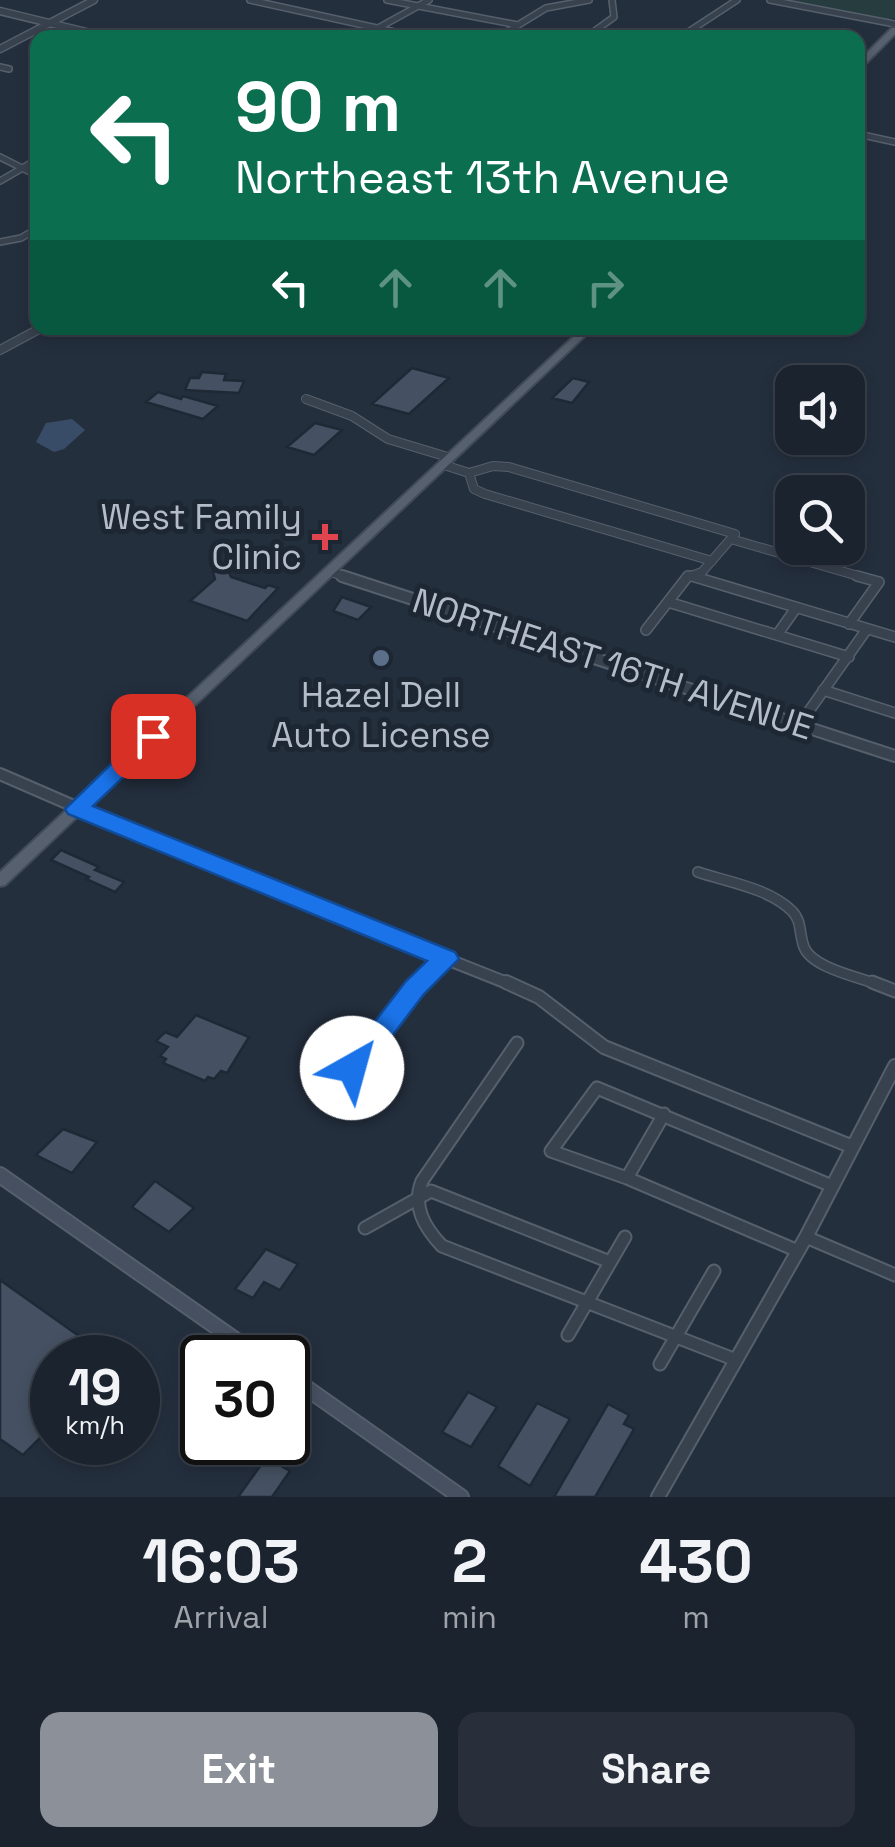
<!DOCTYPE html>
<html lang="en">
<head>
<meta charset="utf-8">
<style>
	:root { --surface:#1b232e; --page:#282f3a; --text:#f1f3f6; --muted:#a0a4aa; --line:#39404a; --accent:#8c9099 }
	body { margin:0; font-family:"Space Grotesk",sans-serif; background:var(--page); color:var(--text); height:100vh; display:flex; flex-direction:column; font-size:38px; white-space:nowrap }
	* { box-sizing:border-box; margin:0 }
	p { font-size:32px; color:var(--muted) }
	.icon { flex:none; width:55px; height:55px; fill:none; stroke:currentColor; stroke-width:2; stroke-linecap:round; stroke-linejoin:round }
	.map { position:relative; height:1497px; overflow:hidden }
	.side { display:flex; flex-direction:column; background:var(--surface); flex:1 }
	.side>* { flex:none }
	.top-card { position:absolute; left:30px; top:30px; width:835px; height:305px; border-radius:20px; box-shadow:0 5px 15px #0003,0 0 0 2px var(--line); background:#0b6e4f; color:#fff; overflow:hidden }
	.tools { position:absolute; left:775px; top:365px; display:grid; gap:20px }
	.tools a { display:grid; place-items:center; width:90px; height:90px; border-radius:20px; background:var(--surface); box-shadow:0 5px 15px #0003,0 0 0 2px var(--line); font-size:50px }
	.speed { position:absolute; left:30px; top:1335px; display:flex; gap:20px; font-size:50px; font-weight:700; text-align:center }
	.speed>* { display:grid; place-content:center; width:130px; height:130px; border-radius:50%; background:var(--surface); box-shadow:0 5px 15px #0003,0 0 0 2px var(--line); line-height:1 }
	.speed small { font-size:25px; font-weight:400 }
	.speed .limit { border:5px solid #111; border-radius:15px; background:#fff; color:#111 }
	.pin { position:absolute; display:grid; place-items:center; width:85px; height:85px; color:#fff; margin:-42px; border-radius:20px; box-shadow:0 5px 15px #0006 }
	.me { position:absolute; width:110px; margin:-55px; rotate:38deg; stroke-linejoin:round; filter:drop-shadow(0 0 8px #0008) }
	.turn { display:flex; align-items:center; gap:35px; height:210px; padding:0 40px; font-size:45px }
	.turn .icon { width:130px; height:130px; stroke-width:2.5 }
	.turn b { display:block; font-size:70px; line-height:85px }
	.lanes { display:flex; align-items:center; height:95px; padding:0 40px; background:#0003; justify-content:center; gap:50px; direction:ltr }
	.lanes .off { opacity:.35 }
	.eta { display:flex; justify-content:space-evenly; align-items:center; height:170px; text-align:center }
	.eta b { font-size:60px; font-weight:700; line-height:70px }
	.action { display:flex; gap:20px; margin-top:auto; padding:20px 40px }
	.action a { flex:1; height:115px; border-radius:20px; background:var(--accent); color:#fff; font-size:40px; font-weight:700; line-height:115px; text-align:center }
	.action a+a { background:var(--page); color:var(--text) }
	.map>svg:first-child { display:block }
</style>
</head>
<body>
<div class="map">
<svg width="895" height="1497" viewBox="0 0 895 1497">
	<rect width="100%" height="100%" fill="#242f3e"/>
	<path fill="#263c3f" d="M781,0H895V18L883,20Z"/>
	<path fill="#394c67" d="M72,419L85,430L64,449L54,452L36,442L46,423Z"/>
	<path fill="#455162" stroke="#1f2835" stroke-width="2.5" d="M412,368L449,378L409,414L372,404Z
		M202,372L226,374L224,380L244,381L239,393L185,390L190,378H199Z
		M573,378L589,382L572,403L552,398Z
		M158,392L181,399L183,396L218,406L203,419L146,402Z
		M315,423L342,430L314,455L287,447Z
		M228,570L231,577L265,588L268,585L278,588L247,621L190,601L215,579L213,572Z
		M342,597L371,607L358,620L333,611Z
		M61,850L99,867L95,870L124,882L115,892L86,879L89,877L51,860Z
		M196,1015L249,1037L227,1073L221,1071L214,1079L208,1077L205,1081L163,1063L166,1059L160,1056L168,1047L156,1041L165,1032L177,1037Z
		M63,1129L97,1142L72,1173L36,1155Z
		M155,1181L194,1208L169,1232L132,1207Z
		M266,1249L298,1264L280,1290L264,1282L253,1298L235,1289Z
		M0,1280L110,1358H52V1436L40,1438L23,1455L0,1439Z
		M468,1392L497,1407L471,1447L442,1432Z
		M537,1403L570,1419L530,1486L498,1466Z
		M608,1404L629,1415L624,1424L634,1429L595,1497H554Z
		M266,1458L290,1471L272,1497H238Z"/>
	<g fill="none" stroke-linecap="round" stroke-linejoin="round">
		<defs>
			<path id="minor-far3" d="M250,0L422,38
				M387,0L518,25
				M770,0L895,24
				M360,38L429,0
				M497,38L546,8L589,0
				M585,38L614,17L612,0
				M679,38L737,0
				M0,67L9,69
				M858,134L895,142
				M0,157L38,176
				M0,181L38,159
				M0,242L21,238L38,228"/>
			<path id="minor-far2" d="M38,282V293
				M0,350L41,328
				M306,399L352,416L388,439L451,458
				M444,465L469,473L474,489L485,494L712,561
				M469,473L493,466L509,467L735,534L702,572L686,578
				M731,539L865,578
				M692,576L699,578"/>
			<path id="minor-far1" d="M692,576L895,637
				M668,602L849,657
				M849,624L879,582L857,576
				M646,630L688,576
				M777,635L796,608
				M823,690L895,713
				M799,725L867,629
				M698,872C727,882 769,888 792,911C802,921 799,934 804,947C812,968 859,977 879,985
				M418,985L446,959"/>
			<path id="minor" d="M872,982L895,991
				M517,1043L422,1181C412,1206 424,1227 442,1246L736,1360
				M352,1069L420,982
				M627,1178L664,1114
				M365,1228L431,1191L610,1262
				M806,1237L895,1275
				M798,1251L627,1178L551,1151L597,1088L832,1186
				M568,1335L625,1237
				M660,1364L714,1271"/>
			<path id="tertiary-far3" d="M0,11L111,38
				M0,49L94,0"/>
			<path id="tertiary-far2" d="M331,572L349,578"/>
			<path id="tertiary-far1" d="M342,576L895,756
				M0,774L212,866L512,985"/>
			<path id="tertiary" d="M506,982L539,997L604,1047L853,1147
				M658,1497L806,1237L895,1066"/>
			<path id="secondary" d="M0,1175L261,1358
				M288,1375L461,1497"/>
			<path id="primary" d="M892,28H895V34L861,68H858V62Z
				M583,328H593L5,885L0,886V872Z"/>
		</defs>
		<use href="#minor-far3" stroke="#565f6c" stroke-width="8"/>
		<use href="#minor-far2" stroke="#565f6c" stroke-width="10"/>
		<use href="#minor-far1" stroke="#565f6c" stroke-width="12"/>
		<use href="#minor" stroke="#565f6c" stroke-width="15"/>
		<use href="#tertiary-far3" stroke="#565f6c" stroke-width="9"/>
		<use href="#tertiary-far2" stroke="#565f6c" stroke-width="10"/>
		<use href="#tertiary-far1" stroke="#565f6c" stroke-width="14"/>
		<use href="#tertiary" stroke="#565f6c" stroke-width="16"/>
		<use href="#secondary" stroke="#565f6c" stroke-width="18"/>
		<use href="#primary" stroke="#414a57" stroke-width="4"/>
		<use href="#minor-far3" stroke="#38414e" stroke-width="5"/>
		<use href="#minor-far2" stroke="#38414e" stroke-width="8"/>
		<use href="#minor-far1" stroke="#38414e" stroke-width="9"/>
		<use href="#minor" stroke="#38414e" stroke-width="11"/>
		<use href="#tertiary-far3" stroke="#38414e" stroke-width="6"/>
		<use href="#tertiary-far2" stroke="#38414e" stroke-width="8"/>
		<use href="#tertiary-far1" stroke="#38414e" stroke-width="10"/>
		<use href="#tertiary" stroke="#38414e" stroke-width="12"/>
		<use href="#secondary" stroke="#465061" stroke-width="14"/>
		<use href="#primary" fill="#56606e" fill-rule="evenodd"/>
	</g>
	<path fill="#1a73e8" stroke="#114b97" stroke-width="2.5" d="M153,729L164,736L161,741L93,806L455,952L459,959L424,994L362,1076L352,1079L342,1076L339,1068L406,981L427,961L68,814L65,809L145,731Z"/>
	<path fill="#e0444e" stroke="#1d2633" stroke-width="4" d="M320 522h10v10h10v10h-10v10h-10v-10h-10v-10h10z"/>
	<circle fill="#5c6f8a" stroke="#1d2633" stroke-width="4" cx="381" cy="658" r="10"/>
	<g text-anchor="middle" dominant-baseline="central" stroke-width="10" stroke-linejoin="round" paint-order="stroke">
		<g font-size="35" fill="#b4bcc9" stroke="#1d2633" text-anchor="end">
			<text x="302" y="517">West Family<tspan x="302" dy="40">Clinic</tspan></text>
			<text x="381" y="695" text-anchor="middle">Hazel Dell<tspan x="381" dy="40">Auto License</tspan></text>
		</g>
		<g font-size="35" fill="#b4bcc9" stroke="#1d2633">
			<text transform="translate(613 664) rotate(18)">NORTHEAST 16TH AVENUE</text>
		</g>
	</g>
</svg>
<div class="tools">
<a><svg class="icon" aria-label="sound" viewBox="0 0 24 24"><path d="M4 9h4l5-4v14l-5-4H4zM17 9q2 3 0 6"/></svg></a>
<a><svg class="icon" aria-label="search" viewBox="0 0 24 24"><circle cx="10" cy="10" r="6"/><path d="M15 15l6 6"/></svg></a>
</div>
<div class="speed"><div>19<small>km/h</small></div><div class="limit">30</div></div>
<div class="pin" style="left:153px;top:736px;background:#d93025"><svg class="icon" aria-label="arrive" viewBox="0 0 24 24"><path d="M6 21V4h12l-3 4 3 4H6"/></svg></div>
<svg class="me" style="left:352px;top:1068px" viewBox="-20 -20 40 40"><circle r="19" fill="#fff"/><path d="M0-13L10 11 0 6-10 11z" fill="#1a73e8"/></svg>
<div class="top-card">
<div class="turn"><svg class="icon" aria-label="left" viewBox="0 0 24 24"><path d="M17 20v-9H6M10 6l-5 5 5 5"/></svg><div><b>90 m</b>Northeast 13th Avenue</div></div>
<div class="lanes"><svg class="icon" aria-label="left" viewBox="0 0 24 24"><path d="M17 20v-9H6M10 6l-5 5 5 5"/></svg><svg class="icon off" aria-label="ahead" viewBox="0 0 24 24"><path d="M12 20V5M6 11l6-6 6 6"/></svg><svg class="icon off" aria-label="ahead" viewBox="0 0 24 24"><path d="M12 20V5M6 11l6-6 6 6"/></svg><svg class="icon off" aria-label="right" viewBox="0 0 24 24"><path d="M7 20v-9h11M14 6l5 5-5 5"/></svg></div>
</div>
</div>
<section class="side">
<div class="eta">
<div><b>16:03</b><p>Arrival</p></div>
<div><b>2</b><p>min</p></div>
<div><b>430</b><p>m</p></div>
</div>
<div class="action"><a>Exit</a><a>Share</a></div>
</section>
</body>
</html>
